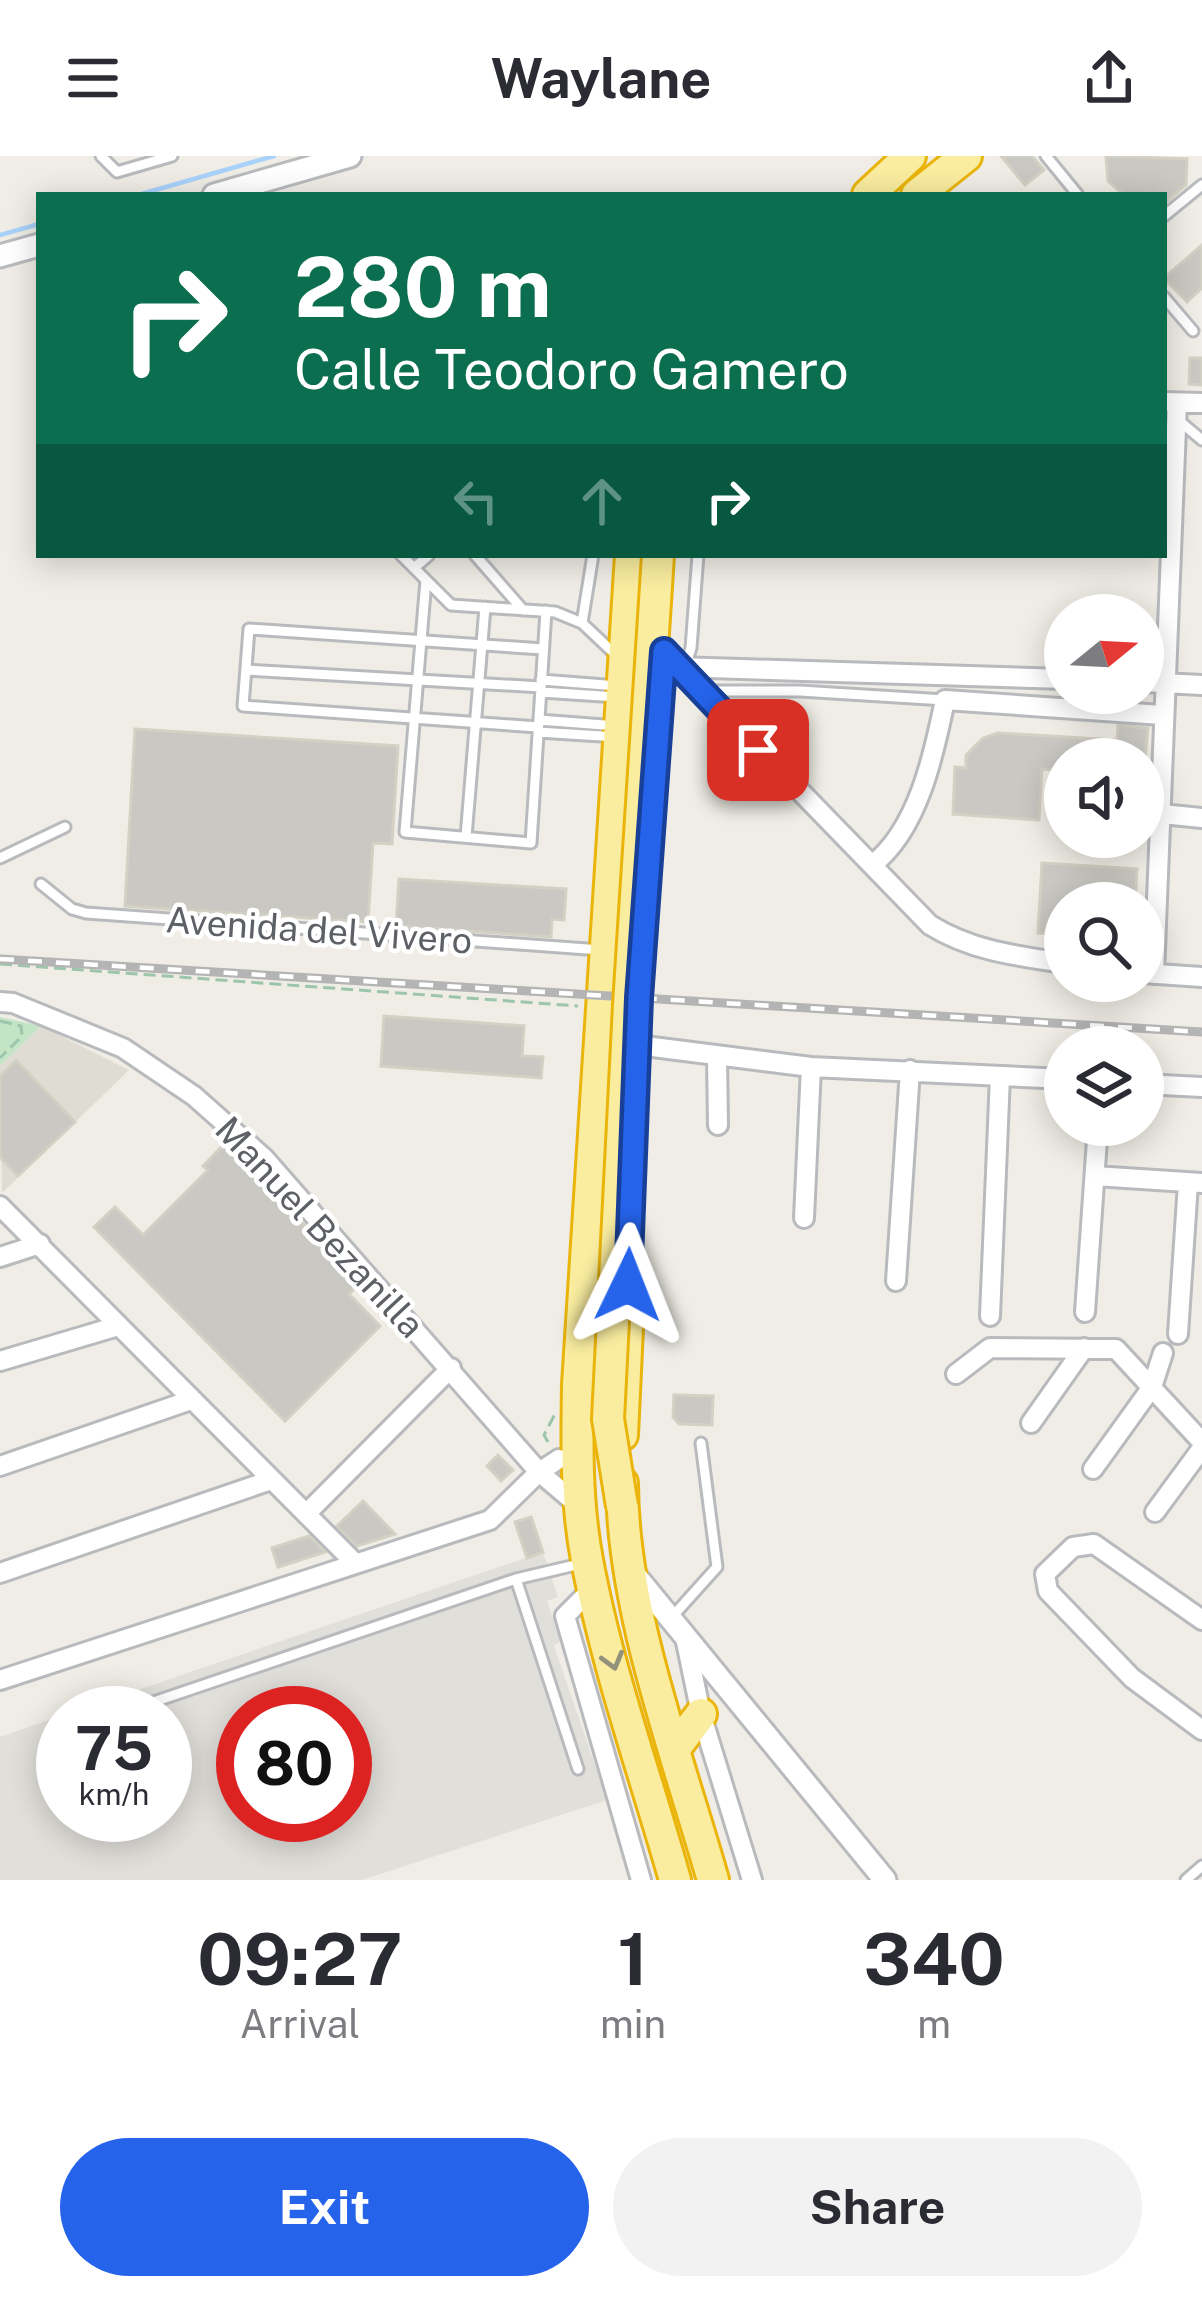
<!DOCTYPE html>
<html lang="en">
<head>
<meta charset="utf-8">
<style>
	:root { --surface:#fff; --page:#f2f2f3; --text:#2b2b33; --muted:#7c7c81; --accent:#2563eb }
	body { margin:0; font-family:"Public Sans",sans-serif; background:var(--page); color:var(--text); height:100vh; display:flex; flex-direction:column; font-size:45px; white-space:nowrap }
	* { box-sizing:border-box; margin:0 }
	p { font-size:39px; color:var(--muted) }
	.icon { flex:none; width:66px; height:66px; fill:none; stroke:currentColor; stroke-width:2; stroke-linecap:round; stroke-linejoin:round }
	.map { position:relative; height:1724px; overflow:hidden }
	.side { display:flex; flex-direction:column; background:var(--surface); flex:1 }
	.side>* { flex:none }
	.top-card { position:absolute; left:36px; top:36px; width:1131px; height:366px; border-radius:0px; box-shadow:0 6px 30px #0003; background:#0b6e4f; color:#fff; overflow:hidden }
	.needle { width:78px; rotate:72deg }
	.buttons { position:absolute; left:1044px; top:438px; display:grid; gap:24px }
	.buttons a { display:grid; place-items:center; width:120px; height:120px; border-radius:50%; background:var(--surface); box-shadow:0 6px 30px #0003; font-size:60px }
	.speed { position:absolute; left:36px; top:1530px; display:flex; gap:24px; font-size:60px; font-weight:700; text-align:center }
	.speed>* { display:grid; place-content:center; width:156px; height:156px; border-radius:50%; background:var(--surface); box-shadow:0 6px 30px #0003; line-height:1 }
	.speed small { font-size:30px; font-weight:400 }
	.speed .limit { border:18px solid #d22; background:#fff; color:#111 }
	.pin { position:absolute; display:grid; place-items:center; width:102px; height:102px; color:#fff; margin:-51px; border-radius:24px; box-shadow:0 6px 18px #0006 }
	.me { position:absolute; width:132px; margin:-66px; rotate:2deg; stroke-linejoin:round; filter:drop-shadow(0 0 9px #0008) }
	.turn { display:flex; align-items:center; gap:42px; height:252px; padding:0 60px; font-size:54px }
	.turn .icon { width:156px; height:156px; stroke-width:2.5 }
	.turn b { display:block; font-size:84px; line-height:102px }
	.lanes { display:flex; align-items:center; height:114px; padding:0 60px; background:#0003; justify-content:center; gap:60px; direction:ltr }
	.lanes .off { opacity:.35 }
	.eta { display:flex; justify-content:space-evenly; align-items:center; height:204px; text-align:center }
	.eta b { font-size:72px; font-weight:700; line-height:84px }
	.primary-button { display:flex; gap:24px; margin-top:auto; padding:24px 60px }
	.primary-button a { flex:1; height:138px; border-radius:72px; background:var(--accent); color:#fff; font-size:48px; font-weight:700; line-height:138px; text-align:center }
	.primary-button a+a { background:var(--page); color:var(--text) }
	header { display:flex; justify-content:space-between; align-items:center; height:156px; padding:0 60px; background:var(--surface); font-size:54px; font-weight:700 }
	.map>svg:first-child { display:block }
</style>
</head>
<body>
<header><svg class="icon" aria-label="menu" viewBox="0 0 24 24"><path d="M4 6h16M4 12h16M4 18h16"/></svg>Waylane<svg class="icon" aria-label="share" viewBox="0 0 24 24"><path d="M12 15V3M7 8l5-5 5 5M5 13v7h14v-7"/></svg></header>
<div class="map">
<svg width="1202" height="1724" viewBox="0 0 1202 1724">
	<rect width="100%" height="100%" fill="#efede5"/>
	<path fill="#e1dfda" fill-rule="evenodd" d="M543,1396L558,1441L547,1445L561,1485L554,1490L607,1644L362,1724H0V1581L63,1559V1659H165V1557H70ZM243,1557H345V1659H243Z"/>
	<path fill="#dfdcd3" d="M41,870L129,914L2,1037L0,910Z"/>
	<path fill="#c3e5c5" d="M0,861L41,870L0,910Z"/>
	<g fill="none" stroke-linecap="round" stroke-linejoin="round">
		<path stroke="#a9d2fb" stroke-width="4.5" d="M138,39L274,0
			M0,79L39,68"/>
	</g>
	<path fill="#cac8c2" stroke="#d3d0c4" stroke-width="3" d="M1001,0H1032L1044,14L1025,29Z
		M1106,0L1187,3L1186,29L1164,48V39H1124L1108,25Z
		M1202,89V132L1187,146L1164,122Z
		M1190,202H1202V229L1189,228Z
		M1118,569L1148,572L1145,603H1065V615L1042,613L1039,664L953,658L955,611L966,612V599L983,582L998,577L1117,584Z
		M135,573L398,590L392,688L373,687L368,766L125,750Z
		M1042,707L1137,713L1135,747H1065V779L1038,777Z
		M399,723L566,733L564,764L552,763L551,781L396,770Z
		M384,860L524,870L522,900L543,901L541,922L381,910Z
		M16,904L75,966L18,1020L0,1001V920Z
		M226,986L314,1079L355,1132L349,1138L380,1170L285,1265L94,1071L115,1051L143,1079L208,1014L203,1010Z
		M674,1239L713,1240L712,1269L679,1268L673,1261Z
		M498,1299L513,1314L501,1325L487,1310Z
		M363,1345L395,1378L357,1390L337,1370Z
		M531,1361L543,1396L527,1402L515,1366Z
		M309,1380L325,1396L278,1411L272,1392Z"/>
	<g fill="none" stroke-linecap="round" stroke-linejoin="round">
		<defs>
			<path id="service" d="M101,0L117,16L172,0
				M1046,0L1078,39
				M1164,60L1202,29
				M1164,141L1193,175
				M1177,263L1202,284
				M401,399L451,449L555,456L582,467L617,500
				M475,399L523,454
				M414,412L429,399
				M426,424L405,676L531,687L546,455
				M582,467L593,399
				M685,511L691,492L698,399
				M246,514L541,531
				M541,524L618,530
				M706,535H800L945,544
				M541,536L617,541
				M539,564L617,570
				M538,571L243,550L249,473L543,493
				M538,576L617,581
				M466,681L485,451
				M0,702L65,671
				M41,728L72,753L86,757L601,794
				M516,1423L578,1613
				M672,1461L717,1411L701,1287
				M121,1557L516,1423L584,1407
				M1186,1724L1202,1710"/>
			<path id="minor" d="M1164,246L1202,247
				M664,495L930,769C972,795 1017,800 1065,807
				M677,511L1065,523
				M1143,526L1202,529
				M1162,658L1202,662
				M872,709C918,674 934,598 945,544L1162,559
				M1143,817L1202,821
				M1154,818L1177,247
				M0,846L13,847L123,892L194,940L264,1002L539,1316L579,1350
				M637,889L811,911L1065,923
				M717,901L718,969
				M1143,928L1202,931
				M1095,1020L1202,1027
				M0,1050L355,1407
				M804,1062L811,911
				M0,1101L40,1088
				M896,1125L910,914
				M1085,1156L1098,969
				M990,1160L1000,920
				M1178,1178L1188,1027
				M0,1205L118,1170
				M956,1218L990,1192L1116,1193L1202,1286
				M1031,1267L1084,1192
				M0,1310L191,1244
				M1093,1313L1152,1231L1163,1197
				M1155,1356L1202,1292
				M306,1358L451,1212
				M0,1417L271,1324
				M594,1431L565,1460L641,1724
				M1202,1464L1094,1388L1073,1391L1045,1418L1048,1435L1132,1522L1202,1574
				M686,1486L701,1558L752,1724
				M0,1524L490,1364L539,1316L559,1303"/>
			<path id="tertiary" d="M214,39L350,0
				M0,100L39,89
				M634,1418L885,1724"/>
			<path id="trunk" d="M868,39L910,0
				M917,39L966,0
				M631,399L578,1229C577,1287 576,1346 587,1404C607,1512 645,1618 675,1724
				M622,1279L627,1172
				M622,1327C622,1454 678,1601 713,1724
				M676,1591L701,1558"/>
		</defs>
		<use href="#service" stroke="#b8babe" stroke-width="15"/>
		<use href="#minor" stroke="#b8babe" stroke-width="24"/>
		<use href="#tertiary" stroke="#b8babe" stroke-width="27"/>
		<use href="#trunk" stroke="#eab40a" stroke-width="36"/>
		<path stroke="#9dc5ab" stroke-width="3" stroke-dasharray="12 6" stroke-linecap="butt" d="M0,808L578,850
			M0,865L21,870L22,880L0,902
			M548,1286L544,1279L555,1258"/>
		<use href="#service" stroke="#fff" stroke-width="9"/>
		<use href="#minor" stroke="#fff" stroke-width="18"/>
		<use href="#tertiary" stroke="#fff" stroke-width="21"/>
		<use href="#trunk" stroke="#faeda0" stroke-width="30"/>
		<defs>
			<path id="rail" d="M0,803L1202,876"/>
		</defs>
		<use href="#rail" stroke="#b4b4b5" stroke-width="9"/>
		<use href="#rail" stroke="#fff" stroke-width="4.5" stroke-dasharray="14" stroke-linecap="butt"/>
		<defs>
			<path id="trunk-bridge" d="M622,1350L608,1263L629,849L658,399"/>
		</defs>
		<use href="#trunk-bridge" stroke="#eab40a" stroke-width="36" stroke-linecap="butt"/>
		<use href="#trunk-bridge" stroke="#faeda0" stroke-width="30"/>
	</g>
	<defs><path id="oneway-chevron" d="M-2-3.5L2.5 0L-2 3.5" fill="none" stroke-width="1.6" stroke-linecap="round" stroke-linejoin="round" transform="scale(3)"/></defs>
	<use stroke="#94917a" href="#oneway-chevron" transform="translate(613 1505) rotate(74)"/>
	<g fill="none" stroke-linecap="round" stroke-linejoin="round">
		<defs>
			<path id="route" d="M628,1129L639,842L664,495L758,594"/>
		</defs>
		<use href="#route" stroke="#184099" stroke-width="30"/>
		<use href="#route" stroke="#2563eb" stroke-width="21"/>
	</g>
	<g text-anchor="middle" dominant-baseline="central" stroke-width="9" stroke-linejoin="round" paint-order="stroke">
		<g font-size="36" fill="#5d6065" stroke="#fff">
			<text transform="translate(319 774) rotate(4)">Avenida del Vivero</text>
			<text transform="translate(320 1071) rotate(47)">Manuel Bezanilla</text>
		</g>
	</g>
</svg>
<div class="buttons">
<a><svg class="needle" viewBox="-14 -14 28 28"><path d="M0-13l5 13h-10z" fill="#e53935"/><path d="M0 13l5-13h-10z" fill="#7c7c81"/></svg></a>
<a><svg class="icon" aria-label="sound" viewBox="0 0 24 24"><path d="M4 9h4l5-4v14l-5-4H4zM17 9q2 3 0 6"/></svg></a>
<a><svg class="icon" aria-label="search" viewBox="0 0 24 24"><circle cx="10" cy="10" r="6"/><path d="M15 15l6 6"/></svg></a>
<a><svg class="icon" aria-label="layers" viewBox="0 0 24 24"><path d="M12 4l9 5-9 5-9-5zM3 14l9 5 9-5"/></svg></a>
</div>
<div class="speed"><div>75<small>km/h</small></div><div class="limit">80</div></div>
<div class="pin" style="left:758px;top:594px;background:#d93025"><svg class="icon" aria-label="arrive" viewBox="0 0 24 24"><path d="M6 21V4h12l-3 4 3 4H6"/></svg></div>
<svg class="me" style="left:628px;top:1129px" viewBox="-20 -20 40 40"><path d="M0-17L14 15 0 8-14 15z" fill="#2563eb" stroke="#fff" stroke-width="4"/></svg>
<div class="top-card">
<div class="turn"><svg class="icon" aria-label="right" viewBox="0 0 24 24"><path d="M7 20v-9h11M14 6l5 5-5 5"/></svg><div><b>280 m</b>Calle Teodoro Gamero</div></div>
<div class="lanes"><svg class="icon off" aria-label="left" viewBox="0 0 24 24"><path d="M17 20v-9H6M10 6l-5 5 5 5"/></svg><svg class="icon off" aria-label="ahead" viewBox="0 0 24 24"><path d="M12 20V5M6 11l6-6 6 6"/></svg><svg class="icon" aria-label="right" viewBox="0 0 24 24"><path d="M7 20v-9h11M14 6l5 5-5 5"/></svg></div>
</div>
</div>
<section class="side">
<div class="eta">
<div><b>09:27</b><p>Arrival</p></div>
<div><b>1</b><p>min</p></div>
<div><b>340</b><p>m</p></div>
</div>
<div class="primary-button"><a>Exit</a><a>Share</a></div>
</section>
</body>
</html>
